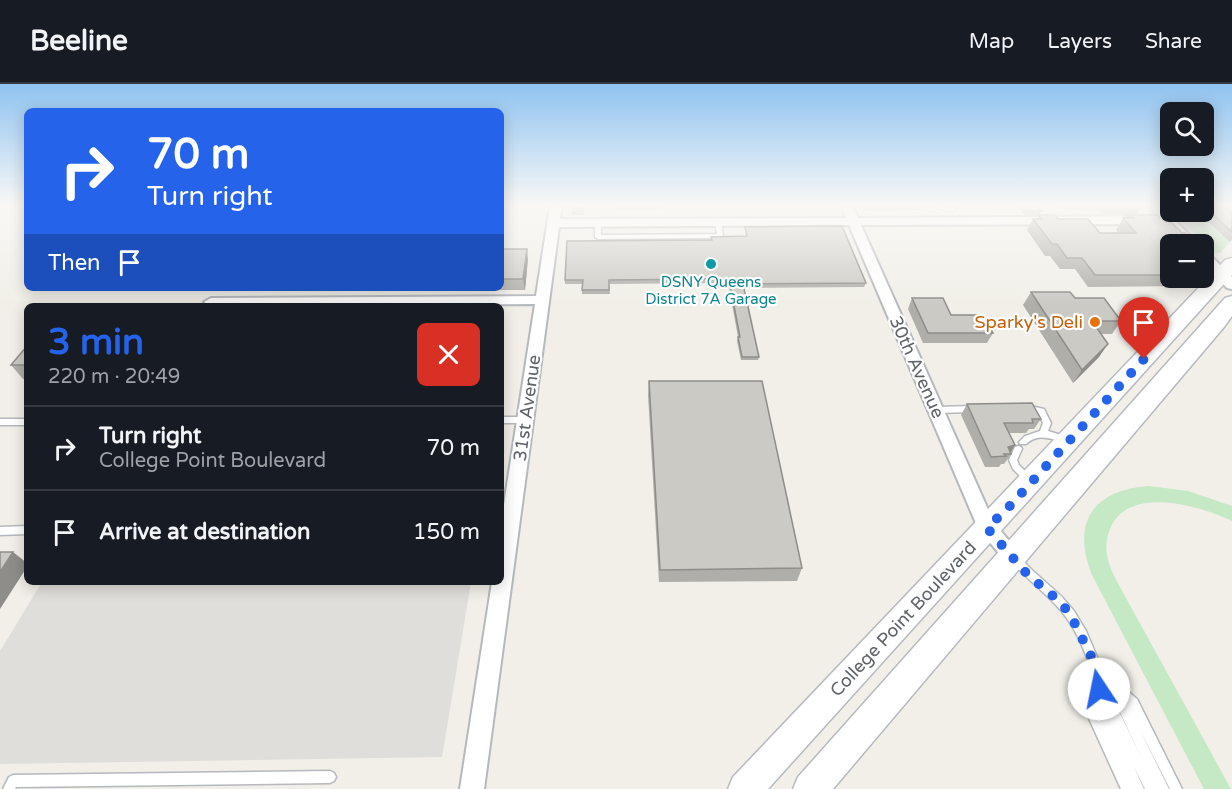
<!DOCTYPE html>
<html lang="en">
<head>
<meta charset="utf-8">
<style>
	:root { --surface:#171b24; --page:#242831; --text:#f1f3f6; --muted:#9ea1a6; --line:#363941; --accent:#2563eb }
	body { margin:0; font-family:"Varela Round",sans-serif; background:var(--page); color:var(--text); height:100vh; display:flex; flex-direction:column; font-size:22px; white-space:nowrap }
	* { box-sizing:border-box; margin:0 }
	p { font-size:20px; color:var(--muted) }
	.icon { flex:none; width:33px; height:33px; fill:none; stroke:currentColor; stroke-width:2; stroke-linecap:round; stroke-linejoin:round }
	.map { position:relative; flex:1; overflow:hidden }
	.side { position:absolute; left:24px; top:219px; width:480px; height:282px; display:flex; flex-direction:column; background:var(--surface); border-radius:9px; box-shadow:0 3px 15px #0003 }
	.side>* { flex:none }
	.hud { position:absolute; left:24px; top:24px; width:480px; height:183px; border-radius:9px; box-shadow:0 3px 15px #0003; background:#2563eb; color:#fff; overflow:hidden }
	.buttons { position:absolute; left:1160px; top:18px; display:grid; gap:12px }
	.buttons a { display:grid; place-items:center; width:54px; height:54px; border-radius:9px; background:var(--surface); box-shadow:0 3px 15px #0003; font-size:30px }
	.pin { position:absolute; display:grid; place-items:center; width:51px; height:51px; color:#fff; margin:-62px -26px; border-radius:50% 50% 50% 0; rotate:-45deg; box-shadow:0 0 6px #0007 }
	.pin .icon { rotate:45deg }
	.me { position:absolute; width:66px; margin:-33px; rotate:349deg; stroke-linejoin:round; filter:drop-shadow(0 0 4px #0008) }
	.turn { display:flex; align-items:center; gap:21px; height:126px; padding:0 24px; font-size:27px }
	.turn .icon { width:78px; height:78px; stroke-width:2.5 }
	.turn b { display:block; font-size:42px; line-height:51px }
	.then { display:flex; align-items:center; height:57px; padding:0 24px; background:#0003; gap:12px; font-size:22px }
	.round { display:grid; place-items:center; flex:none; width:63px; height:63px; border-radius:9px; background:var(--page) }
	.headline { display:flex; align-items:center; justify-content:space-between; height:102px; padding:0 24px }
	h1 { font-size:36px; font-weight:700; line-height:45px; color:var(--accent) }
	ul { padding:0; list-style:none }
	li { display:flex; align-items:center; gap:18px; height:84px; padding:0 24px; border-top:2px solid var(--line) }
	li div { flex:1 }
	li b { display:block; font-size:22px }
	li em { font-style:normal }
	header { display:flex; align-items:center; gap:36px; box-sizing:border-box; height:84px; padding:0 30px; background:var(--surface); border-bottom:2px solid var(--line) }
	header strong { font-size:28px }
	nav { display:flex; gap:33px; margin-inline-start:auto; font-size:21px }
	.map>svg:first-child { display:block }
</style>
</head>
<body>
<header>
<strong>Beeline</strong>
<nav><a>Map</a><a>Layers</a><a>Share</a></nav>
</header>
<div class="map">
<svg width="1232" height="705" viewBox="0 0 1232 705">
	<rect width="100%" height="100%" fill="#f1efe8"/>
	<path fill="#e0deda" d="M42,498H471L442,673L0,680V567Z"/>
	<path fill="#c5e8c5" d="M1201,131L1230,158L1220,169H1214L1179,134Z
		M1149,402L1188,407L1232,422V437C1201,422 1128,400 1110,445C1103,461 1107,478 1115,494L1231,705H1204L1092,491C1071,438 1093,406 1149,402Z"/>
	<g fill="none" stroke-linecap="round" stroke-linejoin="round">
		<defs>
			<path id="service" d="M932,122H945L956,125L953,127L935,124Z
				M718,136L721,138L723,152L720,154L598,155L595,153V139L598,137L601,139V151L717,150L715,138Z
				M1026,321L1044,325L1051,339L1048,347L1068,353L1069,355L1068,357C1052,358 1041,347 1026,360H1020L1019,358L1025,352L1040,347L1043,339L1038,329L1023,326L1022,324Z
				M974,322L978,325L974,328L936,329L932,326L936,323Z
				M501,333H525L529,336L525,339H501Z
				M0,335H27V341H0Z
				M1018,362L1021,363L1022,365L1017,376L1019,381L1033,395L1034,397L1033,399H1027L1013,385L1009,376L1015,363Z
				M27,442V450L0,451V443Z
				M1015,471L1018,472L1032,486L1061,512L1074,527L1086,547L1103,587L1137,615L1182,705H1170L1138,642L1169,705H1145L1133,681L1144,705H1121L1081,617L1094,593C1085,567 1075,540 1055,520C1041,505 1025,493 1012,478L1010,475L1012,472ZM1116,621L1118,624L1146,683Z
				M330,687L334,689L336,693L334,697L330,699L16,703L15,705H3L9,693L13,691Z"/>
			<path id="minor" d="M550,122H562L560,135L846,134L841,122H853L858,134L1158,132L1148,122H1161L1198,160H1185L1165,140L861,141L994,439L1022,472L1020,478L1013,480L1006,478L978,444L849,141L559,143L484,705H460L492,498H501V440L535,220L210,222L204,218L211,214L536,212Z
				M1203,168L1208,169L1232,193V205L1227,204L1203,179Z"/>
			<path id="secondary" d="M1232,174V191L768,705H728L733,693L1225,176Z
				M1232,212V232L1224,243L833,705H793L798,693L1225,214Z"/>
		</defs>
		<use href="#service" stroke="#b5b8bc" stroke-width="3"/>
		<use href="#minor" stroke="#b5b8bc" stroke-width="4"/>
		<use href="#secondary" stroke="#b6babf" stroke-width="3"/>
		<use href="#service" fill="#fff" fill-rule="evenodd"/>
		<use href="#minor" fill="#fff" fill-rule="evenodd"/>
		<use href="#secondary" fill="#fff" fill-rule="evenodd"/>
	</g>
	<path fill="#afaea9" d="M572,122H584V131H572Z
		M617,122H806L663,123V125L617,126Z
		M862,122H922L920,126L864,127Z
		M1020,122H1036L1041,127L1039,131H1024L1019,124Z
		M1058,122H1143L1138,130H1102L1098,126H1067Z
		M1203,122H1232V156L1230,158L1201,131H1180L1177,128H1203Z
		M1039,131L1058,135L1100,149H1119L1116,146L1125,131H1157L1170,160V194H1195L1186,202L1088,203L1075,185H1060L1050,172H1045L1027,146L1033,135H1037Z
		M745,143L866,199L864,203L744,204L759,273L758,276H741L737,257L738,253L729,204H716L715,199L609,200L610,210H582V200H565V196L711,156V153L746,152L745,147Z
		M501,165L528,175L525,206H479V204H501Z
		M238,204H274L272,207H240Z
		M1031,208L1075,214L1121,237L1112,250H1101L1099,273L1073,299L1023,221Z
		M912,214L951,231L993,249L987,259H923L908,225Z
		M27,262V295H23L11,281Z
		M649,297L802,484L797,497L659,498L648,311Z
		M967,320L1041,335L1034,345H1029L1026,349H1009L1011,370L1004,380H1001L999,383H985L961,331Z"/>
	<path fill="#8f8d8a" d="M527,165L528,175L525,206L523,195Z
		M1108,260L1099,273L1073,299L1082,286Z
		M1015,361L1010,370H1004L1002,373H1001L1008,363Z
		M13,468L27,479V483L0,525V488Z"/>
	<path fill="#cccac5" stroke="#8f8d8a" stroke-width="1.5" d="M572,122H584L583,124H572Z
		M1022,122H1036L1041,127H1026Z
		M1203,122H1232V125H1226L1232,130V148L1206,124H1203Z
		M1039,131H1055L1058,135H1088L1100,149H1136L1123,134H1135L1125,131H1157L1165,138H1171L1182,149H1185L1196,160H1170V191H1095L1082,174H1067L1057,160H1052L1033,135H1042Z
		M842,142L866,199L743,200L759,273H742L738,253H740L730,201H717L716,195L609,196V206H582L583,196H565L567,157L712,156L711,153L747,152L745,143Z
		M501,165H527L523,195H501Z
		M1203,167L1210,175L1203,182Z
		M1031,208H1070L1075,214H1104L1121,237H1092L1108,260L1082,286Z
		M912,214H943L951,231H983L993,249H928Z
		M325,221H348L324,222Z
		M27,262V281H11Z
		M649,297H762L802,484L660,486Z
		M1032,319L1041,335H1032L1033,339H1004L1015,361L1008,363L1011,370H1004L1006,372L991,373L967,320Z
		M0,468H13L0,488Z"/>
	<linearGradient id="sky" x2="0" y2="1"><stop stop-color="#8fc3f1"/><stop offset="0.55" stop-color="#f9f8f5"/><stop offset="1" stop-color="#f9f8f5" stop-opacity="0"/></linearGradient>
	<rect width="1232" height="221" fill="url(#sky)"/>
	<g fill="none" stroke-linecap="round" stroke-linejoin="round">
		<path stroke="#2563eb" stroke-width="10" stroke-dasharray="0 18" d="M1099,605L1101,592L1070,530L1059,517L1027,490L987,444L1007,425L1144,275"/>
	</g>
	<circle fill="#0f9aa8" stroke="#fff" stroke-width="2" cx="711" cy="180" r="6"/>
	<circle fill="#e8710a" stroke="#fff" stroke-width="2" cx="1095" cy="238" r="6"/>
	<g text-anchor="middle" dominant-baseline="central" stroke-width="4.5" stroke-linejoin="round" paint-order="stroke">
		<g font-size="15" fill="#0d838f" stroke="#fff">
			<text x="711" y="198">DSNY Queens<tspan x="711" dy="17">District 7A Garage</tspan></text>
		</g>
		<g font-size="18" fill="#c56008" stroke="#fff" text-anchor="end">
			<text x="1083" y="238">Sparky's Deli</text>
		</g>
		<g font-size="18" fill="#5f6368" stroke="#fff">
			<text transform="translate(917 283) rotate(66)">30th Avenue</text>
			<text transform="translate(527 324) rotate(-82)">31st Avenue</text>
			<text transform="translate(903 535) rotate(-47)">College Point Boulevard</text>
		</g>
	</g>
</svg>
<div class="buttons">
<a><svg class="icon" aria-label="search" viewBox="0 0 24 24"><circle cx="10" cy="10" r="6"/><path d="M15 15l6 6"/></svg></a>
<a>+</a>
<a>−</a>
</div>
<div class="pin" style="left:1144px;top:275px;background:#d93025"><svg class="icon" aria-label="arrive" viewBox="0 0 24 24"><path d="M6 21V4h12l-3 4 3 4H6"/></svg></div>
<svg class="me" style="left:1099px;top:605px" viewBox="-20 -20 40 40"><circle r="19" fill="#fff"/><path d="M0-13L10 11 0 6-10 11z" fill="#2563eb"/></svg>
<div class="hud">
<div class="turn"><svg class="icon" aria-label="right" viewBox="0 0 24 24"><path d="M7 20v-9h11M14 6l5 5-5 5"/></svg><div><b>70 m</b>Turn right</div></div>
<div class="then">Then<svg class="icon" aria-label="arrive" viewBox="0 0 24 24"><path d="M6 21V4h12l-3 4 3 4H6"/></svg></div>
</div>
<section class="side">
<div class="headline"><div><h1>3 min</h1><p>220 m · 20:49</p></div><a class="round" style="background:#d93025;color:#fff"><svg class="icon" aria-label="close" viewBox="0 0 24 24"><path d="M6 6l12 12M18 6L6 18"/></svg></a></div>
<ul>
<li><svg class="icon" aria-label="right" viewBox="0 0 24 24"><path d="M7 20v-9h11M14 6l5 5-5 5"/></svg><div><b>Turn right</b><p>College Point Boulevard</p></div><em>70 m</em></li>
<li><svg class="icon" aria-label="arrive" viewBox="0 0 24 24"><path d="M6 21V4h12l-3 4 3 4H6"/></svg><div><b>Arrive at destination</b></div><em>150 m</em></li>
</ul>
</section>
</div>
</body>
</html>
